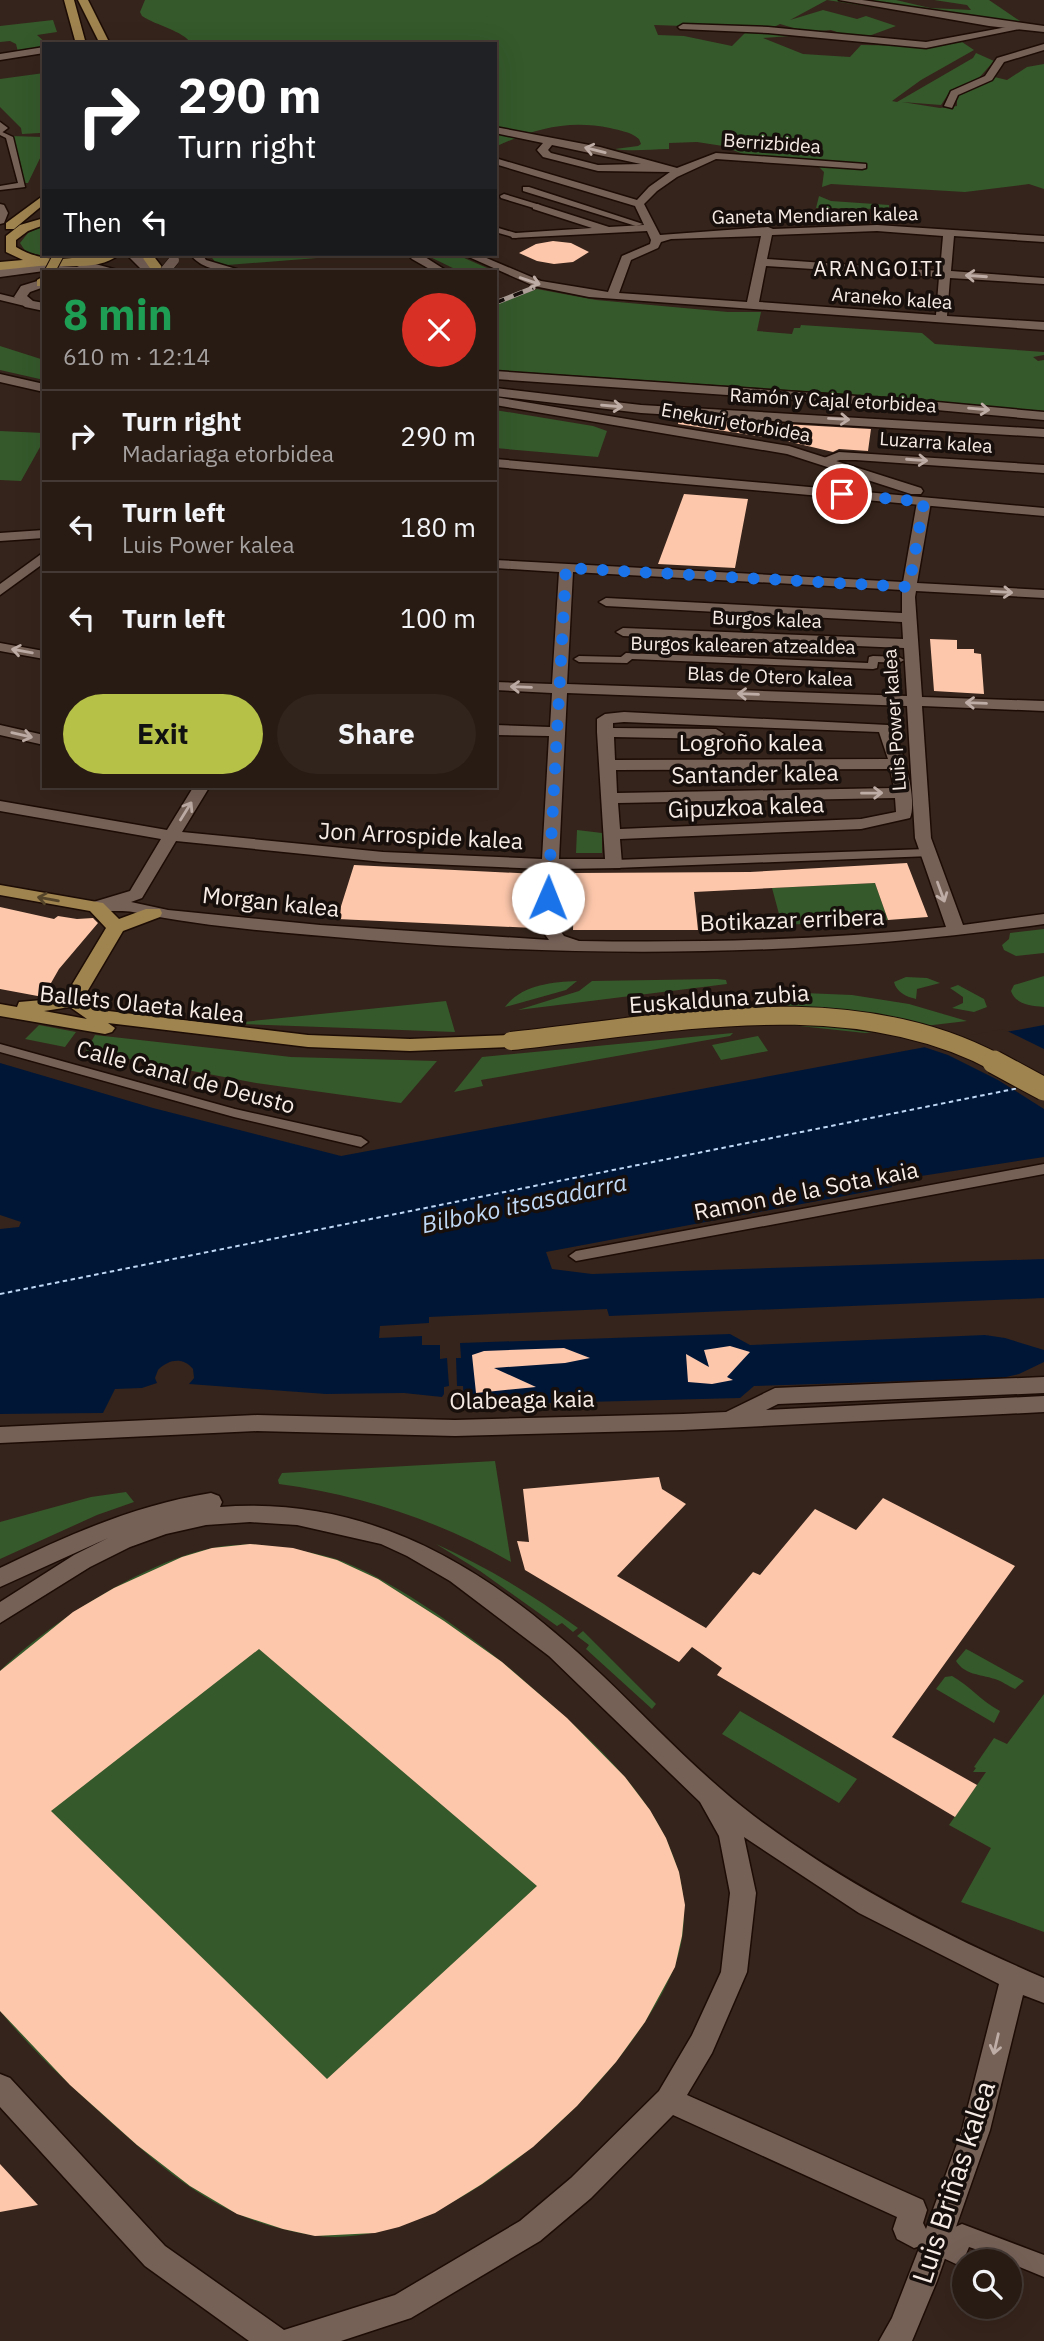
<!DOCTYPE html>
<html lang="en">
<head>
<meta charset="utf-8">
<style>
	:root { --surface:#281b14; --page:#30241d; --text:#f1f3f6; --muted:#a5a1a0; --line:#443934; --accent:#b6c148 }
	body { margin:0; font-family:"IBM Plex Sans",sans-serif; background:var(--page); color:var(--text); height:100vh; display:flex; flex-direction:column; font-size:26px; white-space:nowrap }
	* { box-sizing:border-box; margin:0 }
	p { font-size:23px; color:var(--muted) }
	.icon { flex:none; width:38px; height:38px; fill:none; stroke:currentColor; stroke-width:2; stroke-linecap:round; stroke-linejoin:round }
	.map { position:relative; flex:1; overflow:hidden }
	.drawer { position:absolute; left:42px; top:270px; width:455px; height:518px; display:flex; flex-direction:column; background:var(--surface); border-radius:0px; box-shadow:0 7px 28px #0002,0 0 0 2px var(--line) }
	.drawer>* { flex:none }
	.guide { position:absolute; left:42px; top:42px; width:455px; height:214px; border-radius:0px; box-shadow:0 7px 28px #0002,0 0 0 2px var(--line); background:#202124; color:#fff; overflow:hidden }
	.controls { position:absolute; left:952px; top:2249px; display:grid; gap:14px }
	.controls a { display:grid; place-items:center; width:70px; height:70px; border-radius:50%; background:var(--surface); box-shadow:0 7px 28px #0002,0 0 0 2px var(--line); font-size:35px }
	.pin { position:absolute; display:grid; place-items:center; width:60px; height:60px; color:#fff; margin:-30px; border:4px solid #fff; border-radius:50%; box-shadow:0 2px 7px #0007 }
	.me { position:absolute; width:77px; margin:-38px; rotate:1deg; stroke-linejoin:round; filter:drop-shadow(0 0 5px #0008) }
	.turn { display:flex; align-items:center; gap:24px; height:147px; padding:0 21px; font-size:32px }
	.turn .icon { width:91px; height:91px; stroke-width:2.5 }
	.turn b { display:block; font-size:49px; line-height:60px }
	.then { display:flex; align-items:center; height:66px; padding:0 21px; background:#0003; gap:14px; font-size:26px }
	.round { display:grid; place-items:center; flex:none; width:74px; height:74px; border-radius:37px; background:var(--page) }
	.overview { display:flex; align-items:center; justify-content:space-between; height:119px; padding:0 21px }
	h1 { font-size:42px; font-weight:800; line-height:52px; color:#1e9e55 }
	.cta { display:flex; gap:14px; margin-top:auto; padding:14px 21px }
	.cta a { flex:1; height:80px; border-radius:42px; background:var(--accent); color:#111; font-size:28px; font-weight:800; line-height:80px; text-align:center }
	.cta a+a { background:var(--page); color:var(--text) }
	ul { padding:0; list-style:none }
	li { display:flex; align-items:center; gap:21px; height:91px; padding:0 21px; border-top:2px solid var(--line) }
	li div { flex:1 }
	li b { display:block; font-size:26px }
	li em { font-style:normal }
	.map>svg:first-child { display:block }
</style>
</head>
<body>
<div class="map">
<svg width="1044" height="2341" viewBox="0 0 1044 2341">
	<rect width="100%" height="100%" fill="#35241b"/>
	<path fill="#35592b" d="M145,0H896L930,8L971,10L967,5L934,0H989L1020,21L1011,29L827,0L790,20L823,10L857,19L866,16L896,26L866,37L846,35L831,30L807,32L780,24L770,29L654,25L658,35L684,36L732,46L748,30L791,33V36L763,38L803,54L850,57L861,45L926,46L962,42L974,50L921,80L892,101L897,102L973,58L976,53L994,61L978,79L951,90L941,105L902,102L940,108L957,106V98L961,91L986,75L1007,80L1027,67L1044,64V189L1029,184L965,192L831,184L822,187L824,172L814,162L743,154L723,146L697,142L669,143V149C650,149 634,152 615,149L638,146L641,144L639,139C629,131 621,131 610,128C568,119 533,129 495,147V44H192C182,30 157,26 142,16L140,12Z
		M53,20L57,32L37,35L47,44H44V49L18,52L16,44L10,41L0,42V26Z
		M44,73V119L40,133L22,134L21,128L0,107V79Z
		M10,136L44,137V150L28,183H24Z
		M819,196L831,201L889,205V224H883L881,209L816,208Z
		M44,226V254H99L58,259L26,252L20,243L28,233Z
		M209,254H368L227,265L216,263Z
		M434,254H455L494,271H459L428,256Z
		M537,289L596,300L728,312H761L757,331L792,334L794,328H800L801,325L922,333L935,344L1044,352V355L1033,357L1038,361L1044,360V411L833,393L495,370V305Z
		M0,346L44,360V380L0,370Z
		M495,410L593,426L607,431L598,457L495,448Z
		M0,431L44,433V440L21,481L0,480Z
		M577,830L602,833V853H576Z
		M875,883L888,920L782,925L772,888Z
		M1044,929V953L1016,956L1004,950L1002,945L1009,939L1010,933Z
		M1044,976V1007C1031,1006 1016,1005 1011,991L1014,985Z
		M906,977L927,978L940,983L917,989L916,999C907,997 896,992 894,982Z
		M717,979L726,980L727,984L518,1010L579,991L592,981Z
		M577,981L566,990L505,1007C521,985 552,982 577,981Z
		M958,985L984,999L987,1007L974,1012L952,1008L963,1003V997L950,988Z
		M759,991L852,995L909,1004L967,1021L865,1033L772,1023Z
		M446,1001L455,1032L242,1024L243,1022Z
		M39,1025L76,1032L65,1047L25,1039Z
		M733,1033L730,1036L481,1080L483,1086L454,1092L482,1057Z
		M95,1035L291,1057L437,1061L401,1103L256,1083L86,1051Z
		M758,1036L768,1051L721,1060L712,1045Z
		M495,1461L511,1562C440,1521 361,1495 279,1484L278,1480L282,1473Z
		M126,1492L134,1502L97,1515L0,1559V1522L91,1497Z
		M250,1544C279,1547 306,1550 333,1558C389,1576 475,1638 520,1677C581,1731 654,1789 678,1870C687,1901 686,1938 674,1968C627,2083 445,2257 311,2235C287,2231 260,2224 238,2214C192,2194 151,2158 114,2125C74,2089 34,2053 0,2011V1671C47,1624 147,1560 213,1548C225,1545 238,1545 250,1544Z
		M436,1544C487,1567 533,1595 578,1628L573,1632L562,1623L557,1626L480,1571Z
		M583,1631L656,1704L652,1709L586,1649L589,1645L577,1636Z
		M966,1649L970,1651L1024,1681L1015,1689C1008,1686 1002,1681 995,1679C979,1674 965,1675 956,1661Z
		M952,1676C970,1686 981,1701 1000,1711L994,1723L936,1689L945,1677Z
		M1044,1694V1932L961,1902L991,1848L949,1825L986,1772H973L976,1768L974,1767L994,1738L1007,1744Z
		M740,1711L857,1779L839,1803L722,1734Z"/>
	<path fill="#001637" d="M1044,1025V1157L889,1181L892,1187L546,1252L552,1269L592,1274L1044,1259V1298L609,1316L607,1309L429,1317V1323L380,1326L379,1338L422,1336V1345H440V1359L447,1358L449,1386L444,1387V1394L442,1397L404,1393L326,1394L189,1384L194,1378L193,1369C183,1357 169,1359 158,1370L155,1378L157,1383L142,1388L115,1389L103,1413L0,1414V1229L19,1227L21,1222L0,1215V1063L153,1108L341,1156Z
		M730,1334L750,1345L985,1335L1005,1338L1044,1350V1362L1019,1374L1002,1378L754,1386L740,1398L464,1405L463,1386H457L456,1358H461L460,1343Z"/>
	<path fill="#35241b" d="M1003,1029L1044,1049V1109L998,1080L948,1055L918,1045Z"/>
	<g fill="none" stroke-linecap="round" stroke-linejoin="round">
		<path stroke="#bfd8f5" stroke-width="2" stroke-dasharray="4.5 3.5" stroke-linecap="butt" d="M0,1294L1019,1088"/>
	</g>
	<path fill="#fdc7ab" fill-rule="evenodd" d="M553,241L571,243L589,252L573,262L554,264L537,261L519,253L536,244Z
		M679,418L871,429L868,451L839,449L833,452L778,439L678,424Z
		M684,494L748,499L735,568L658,564Z
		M930,639L957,640V649H974V653L981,654L984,694L934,691Z
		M907,863L928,917L888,920L875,883L694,892L698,930H573L575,873L750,872Z
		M354,865L536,874L533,928L337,919Z
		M0,907L54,919L58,916L77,919L93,918L98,923L59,969L43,997L0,989Z
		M730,1346L750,1352L727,1377L733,1380L712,1384L688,1382L686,1354L709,1367L704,1350Z
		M564,1348L590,1358L565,1363L494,1368L536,1387L476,1393L472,1355L484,1351Z
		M659,1477L662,1489L686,1504L617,1576L706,1628L753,1572L760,1575L815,1509L856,1530L883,1498L1015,1566L892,1737L977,1785L955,1817L717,1675L722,1668L692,1647L679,1662L525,1570L517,1541L529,1542L523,1489Z
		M250,1544L293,1548L337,1560L378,1579L444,1621L502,1662L567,1718L625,1777L650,1810L666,1838L679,1872L685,1905L682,1936L675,1967L645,2022L616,2062L577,2106L533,2147L482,2184L435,2213L399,2227L375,2233L315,2236L283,2229L237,2214L190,2186L137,2145L70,2085L0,2011V1671L73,1612L114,1588L182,1557L212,1548ZM259,1649L537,1886L327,2079L51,1811Z
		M0,2164L38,2205L0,2212Z"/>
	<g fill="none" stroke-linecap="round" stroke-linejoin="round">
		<defs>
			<path id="pedestrian" d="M0,131L13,137L25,187L0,190V186L18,183L6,138L0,135Z
				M523,187H529L643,224L636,226L523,191Z
				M504,194L540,205L541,207L537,209L501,198L500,196Z
				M495,227L519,234L520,236L516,238L495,232Z
				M626,653L868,663L869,657L873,656L899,657L904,660L899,663L878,662L877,668L873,669L632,659L627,663L579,662L574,659L579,656L621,657Z
				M927,849L931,850L933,853L931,856L614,868L608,864L614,860Z
				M0,1044L235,1109L361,1137L368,1142L361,1147L234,1117L0,1052Z
				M1044,1164V1174L576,1261L569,1256L576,1251Z
				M962,2224L1044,2255V2277L1010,2263V2261L969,2247L963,2261L956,2264L941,2257L938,2250L941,2243L950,2240L955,2227Z"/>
			<path id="minor" d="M683,24L768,27L926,42L1024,24L1029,27L926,48L768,33L680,29L678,27Z
				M1044,44V50L1004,62L992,80L958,95L952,108L944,106L951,91L985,76L997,58Z
				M44,47V53L0,60V54Z
				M0,122L8,128L0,134Z
				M495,127L600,147L677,168L716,153L866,164V168L862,169L716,159L677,177L657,191L644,204L660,235L768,227L773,229L877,225L1044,236V242L954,236L951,271L1044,278V284L950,278L947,316L1044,322V330L589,297L534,286L462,254H477L541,281L608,292L622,256L650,244L651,240L647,231L512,238L511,236L516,233L592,228L533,209V205L537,204L609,227L644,225L635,206L495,164V158L637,200L649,187L670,172L598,171L543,157L537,150L543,143L495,133ZM552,145L641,164L598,165L551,153L548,150ZM877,231L943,236L940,271L767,259L772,235ZM761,236L747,302L619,293L631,260L658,248L661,242L671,239ZM766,266L939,277L936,315L759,302Z
				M0,204L4,205L8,213L4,223L0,224Z
				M190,254H202L206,260L243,271C223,272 202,270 190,254Z
				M414,254H428L425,257L447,271H433L412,259L410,257Z
				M0,294L33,302L35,304L29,307L0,300Z
				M495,371L915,400L1044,412V420L915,408L495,379Z
				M495,388L641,405L1044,429V437L641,413L495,396Z
				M839,452L1044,465V473L856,460H840L825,464L819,460Z
				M924,498L931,502L917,583L1044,590V598L916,591L915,597L922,697L1044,701V711L922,706L931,838L963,925L1044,914V924C820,956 594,959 369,940C290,933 210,928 133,912C120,909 94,914 88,907L90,903L130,891L161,839L0,811V801L167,830L194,786H210L182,832L383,852L542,859L549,736L495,735V725L550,727L552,693L495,690V682L552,684L559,572L495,568V560L903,582L917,502ZM573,572L902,590V613L606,598L599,602L606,606L902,622L903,639L623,628L616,632L623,636L904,648L907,696L567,684ZM567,693L907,706L915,838L946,927C824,940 702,943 579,941L564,936L556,925L558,869L620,868L622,864L620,839L861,829L910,818C918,800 902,741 888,725L624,712L605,714L597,719V732L605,859H559ZM624,722L879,732L888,759L615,760L614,737L716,739L724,734L716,729L613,728V723ZM890,769L894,788L617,793L616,770ZM895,798L896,812L861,819L620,829L618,803ZM176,841L383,862L542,869L538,925L549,940L320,925L168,910L131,902L142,898Z
				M44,530V538L0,541V533Z
				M44,552V563L0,595V584Z
				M0,643L44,651V659L0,651Z
				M0,725L44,735V745L0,735Z
				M1044,1377V1393L778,1404L766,1410L1044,1396V1412L683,1430L455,1436L257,1431L0,1443V1427L257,1415L455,1420L683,1414L726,1412L775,1388Z
				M211,1493L219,1496L222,1502L220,1507C375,1495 494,1572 603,1676C653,1724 699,1774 754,1816C843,1883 942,1934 1044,1978V2003L1023,1995L990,2130L937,2281L912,2341H879L892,2318L920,2246L914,2248L897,2239L893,2229L897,2217L673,2115L591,2198L540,2241L411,2318L341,2341H249L145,2266L0,2107V2074L10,2078L165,2246L284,2330L395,2295L520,2221L571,2178L659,2091L692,2035L721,1972L730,1893L719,1836L700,1802L549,1656L450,1581L407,1556L381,1544L297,1525L250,1522L206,1525L166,1534L130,1547L90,1567L0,1623V1602L74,1555L108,1538L0,1587V1568C68,1535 135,1505 211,1493ZM744,1837L859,1913L999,1984L962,2130L926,2229L923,2223L927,2210L923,2200L687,2095L712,2053L747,1972L756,1893Z"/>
			<path id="tertiary" d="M839,0H862L1044,26V32L989,26Z"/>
			<path id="secondary" d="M126,254H139L156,271H143Z
				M77,259L121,271L87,269L88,271H44L0,277V269L43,265L79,267L71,263Z
				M44,279V287L30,292L27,296L33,301L44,303V311L25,307L14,297L21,286Z
				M0,374L44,384V392L0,382Z
				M495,397L789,446L921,488L923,491L921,494H911L787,454L495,405Z
				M495,459L1044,508V516L495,467Z"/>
			<path id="primary" d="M64,0H74L86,44H76Z
				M78,0H88L110,44H100Z
				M44,195V204L14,229H6V223Z
				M44,218V225L28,231L16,240V247C55,270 81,252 120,254C98,272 64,264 39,266C26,267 13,269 0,270V262L23,260L6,252V236L20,225Z
				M140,254H152L165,271H152Z
				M44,276V286H37V280Z
				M0,885L103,903L119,919L146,909H160L162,913L160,917L123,931L84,997L87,1002L100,1010L308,1035L410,1039L511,1035L518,1037L521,1041L518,1045L511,1047L410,1051L308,1047L108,1023L115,1028L112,1032L105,1034L0,1016V1004L17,1007L19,1002L54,999L67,993L106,928L90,911L0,895ZM70,1007L87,1019L44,1011Z"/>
		</defs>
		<use href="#pedestrian" stroke="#1c0c05" stroke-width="3"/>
		<use href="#minor" stroke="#1c0c05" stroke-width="3"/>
		<use href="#tertiary" stroke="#1c0c05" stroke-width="3"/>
		<use href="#secondary" stroke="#1c0c05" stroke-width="3"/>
		<use href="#primary" stroke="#1c0c05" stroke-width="3"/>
		<use href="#pedestrian" fill="#766157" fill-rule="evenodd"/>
		<use href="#minor" fill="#766157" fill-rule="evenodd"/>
		<use href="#tertiary" fill="#766157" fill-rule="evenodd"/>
		<use href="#secondary" fill="#766157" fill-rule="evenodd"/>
		<use href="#primary" fill="#9f8450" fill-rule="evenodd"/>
		<defs>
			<path id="rail" d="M495,303L533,288"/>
		</defs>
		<use href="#rail" stroke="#ad9f98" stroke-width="5"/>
		<use href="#rail" stroke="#170f0b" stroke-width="3.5" stroke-dasharray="10" stroke-linecap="butt"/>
		<defs>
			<path id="minor-bridge" d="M165,271L174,260"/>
			<path id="primary-bridge-far2" d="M50,271L59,254"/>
			<path id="primary-bridge-far1" d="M511,1041C668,1024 851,984 997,1063"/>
			<path id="primary-bridge" d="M994,1062L1044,1089"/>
		</defs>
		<use href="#minor-bridge" stroke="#1c0c05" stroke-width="11" stroke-linecap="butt"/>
		<use href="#primary-bridge-far2" stroke="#1c0c05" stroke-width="12" stroke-linecap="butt"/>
		<use href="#primary-bridge-far1" stroke="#1c0c05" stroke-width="20" stroke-linecap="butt"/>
		<use href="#primary-bridge" stroke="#1c0c05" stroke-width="25" stroke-linecap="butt"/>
		<use href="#minor-bridge" stroke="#766157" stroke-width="10"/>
		<use href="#primary-bridge-far2" stroke="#9f8450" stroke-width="10"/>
		<use href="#primary-bridge-far1" stroke="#9f8450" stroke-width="18"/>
		<use href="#primary-bridge" stroke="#9f8450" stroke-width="23"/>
	</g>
	<defs><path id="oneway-shaft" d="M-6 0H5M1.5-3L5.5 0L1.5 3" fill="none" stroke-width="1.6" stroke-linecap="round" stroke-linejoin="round" transform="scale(1.75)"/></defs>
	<g stroke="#beada6">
		<use href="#oneway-shaft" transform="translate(595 150) rotate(-166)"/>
		<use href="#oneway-shaft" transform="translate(976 276) rotate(-176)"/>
		<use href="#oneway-shaft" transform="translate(530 281) rotate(19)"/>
		<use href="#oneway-shaft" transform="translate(612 406) rotate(5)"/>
		<use href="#oneway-shaft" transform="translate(979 409) rotate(5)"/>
		<use href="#oneway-shaft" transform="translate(839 419) rotate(3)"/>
		<use href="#oneway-shaft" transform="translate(917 460) rotate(4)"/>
		<use href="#oneway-shaft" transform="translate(1002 592) rotate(3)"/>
		<use href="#oneway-shaft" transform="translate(22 651) rotate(-170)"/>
		<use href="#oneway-shaft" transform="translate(521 687) rotate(-178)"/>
		<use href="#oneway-shaft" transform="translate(748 694) rotate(-178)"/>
		<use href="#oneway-shaft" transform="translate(976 703) rotate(-178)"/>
		<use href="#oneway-shaft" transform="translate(22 735) rotate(13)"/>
		<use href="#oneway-shaft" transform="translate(872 793) rotate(-1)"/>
		<use href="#oneway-shaft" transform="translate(186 811) rotate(-58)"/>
		<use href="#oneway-shaft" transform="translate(941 892) rotate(70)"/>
		<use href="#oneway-shaft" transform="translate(996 2044) rotate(103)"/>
	</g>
	<use stroke="#54442a" href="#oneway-shaft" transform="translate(48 899) rotate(-170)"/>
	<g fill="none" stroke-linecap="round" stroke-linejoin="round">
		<path stroke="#1a73e8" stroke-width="12" stroke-dasharray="0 21.6" d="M548,898L566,568L909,587L924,502L842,494"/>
	</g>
	<g text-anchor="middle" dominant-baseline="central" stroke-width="7" stroke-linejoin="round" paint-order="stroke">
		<g font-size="19" fill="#f8ece6" stroke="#170f0b">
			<text transform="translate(772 143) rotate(4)">Berrizbidea</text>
			<text transform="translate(815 215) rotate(-1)">Ganeta Mendiaren kalea</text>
			<text transform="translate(892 298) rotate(4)">Araneko kalea</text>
			<text transform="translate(833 400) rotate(3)">Ramón y Cajal etorbidea</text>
			<text transform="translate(736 422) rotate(10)">Enekuri etorbidea</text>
			<text transform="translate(936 442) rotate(4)">Luzarra kalea</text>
			<text transform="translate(767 619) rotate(2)">Burgos kalea</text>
			<text transform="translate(743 645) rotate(1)">Burgos kalearen atzealdea</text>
			<text transform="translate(770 676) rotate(2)">Blas de Otero kalea</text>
			<text transform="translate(894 720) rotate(-94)">Luis Power kalea</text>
		</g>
		<g font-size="21" letter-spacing="2" fill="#f8ece6" stroke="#170f0b">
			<text x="879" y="268">ARANGOITI</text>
		</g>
		<g font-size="23" fill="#f8ece6" stroke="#170f0b">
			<text x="751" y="742">Logroño kalea</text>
			<text transform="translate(755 773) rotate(-1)">Santander kalea</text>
			<text transform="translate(746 806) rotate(-2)">Gipuzkoa kalea</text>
			<text transform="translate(421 835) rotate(3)">Jon Arrospide kalea</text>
			<text transform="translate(271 901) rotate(6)">Morgan kalea</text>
			<text transform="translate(792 919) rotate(-2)">Botikazar erribera</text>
			<text transform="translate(719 998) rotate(-4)">Euskalduna zubia</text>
			<text transform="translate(142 1003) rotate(6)">Ballets Olaeta kalea</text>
			<text transform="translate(186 1076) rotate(15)">Calle Canal de Deusto</text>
			<text transform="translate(806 1190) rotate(-11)">Ramon de la Sota kaia</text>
			<text transform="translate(522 1399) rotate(-1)">Olabeaga kaia</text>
		</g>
		<g font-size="24" font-style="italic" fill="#bfd8f5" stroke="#170f0b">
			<text transform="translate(524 1203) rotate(-12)">Bilboko itsasadarra</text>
		</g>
		<g font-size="28" fill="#f8ece6" stroke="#170f0b">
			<text transform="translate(953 2182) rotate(-72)">Luis Briñas kalea</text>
		</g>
	</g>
</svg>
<div class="controls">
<a><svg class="icon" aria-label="search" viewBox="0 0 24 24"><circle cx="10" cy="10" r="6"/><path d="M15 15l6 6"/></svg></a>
</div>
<div class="pin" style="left:842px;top:494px;background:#d93025"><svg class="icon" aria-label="arrive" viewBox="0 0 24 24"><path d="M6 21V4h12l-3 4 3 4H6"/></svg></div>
<svg class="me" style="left:548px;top:898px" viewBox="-20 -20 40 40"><circle r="19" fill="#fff"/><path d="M0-13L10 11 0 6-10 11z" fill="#1a73e8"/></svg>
<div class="guide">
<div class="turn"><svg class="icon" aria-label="right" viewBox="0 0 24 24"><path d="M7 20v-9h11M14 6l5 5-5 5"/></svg><div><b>290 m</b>Turn right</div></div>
<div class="then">Then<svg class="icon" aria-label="left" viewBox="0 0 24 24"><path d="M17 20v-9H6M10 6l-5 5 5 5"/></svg></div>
</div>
<section class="drawer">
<div class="overview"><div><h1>8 min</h1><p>610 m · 12:14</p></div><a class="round" style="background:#d93025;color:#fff"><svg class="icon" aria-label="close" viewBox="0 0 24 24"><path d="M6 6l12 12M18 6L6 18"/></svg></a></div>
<ul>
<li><svg class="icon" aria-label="right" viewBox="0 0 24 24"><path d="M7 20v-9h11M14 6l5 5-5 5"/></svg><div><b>Turn right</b><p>Madariaga etorbidea</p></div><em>290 m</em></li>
<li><svg class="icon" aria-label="left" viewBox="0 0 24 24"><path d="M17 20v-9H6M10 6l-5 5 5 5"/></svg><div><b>Turn left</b><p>Luis Power kalea</p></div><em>180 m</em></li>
<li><svg class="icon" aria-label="left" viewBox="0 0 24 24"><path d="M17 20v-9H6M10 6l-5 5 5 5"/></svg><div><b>Turn left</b></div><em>100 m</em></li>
</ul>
<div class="cta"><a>Exit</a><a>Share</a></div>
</section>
</div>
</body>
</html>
